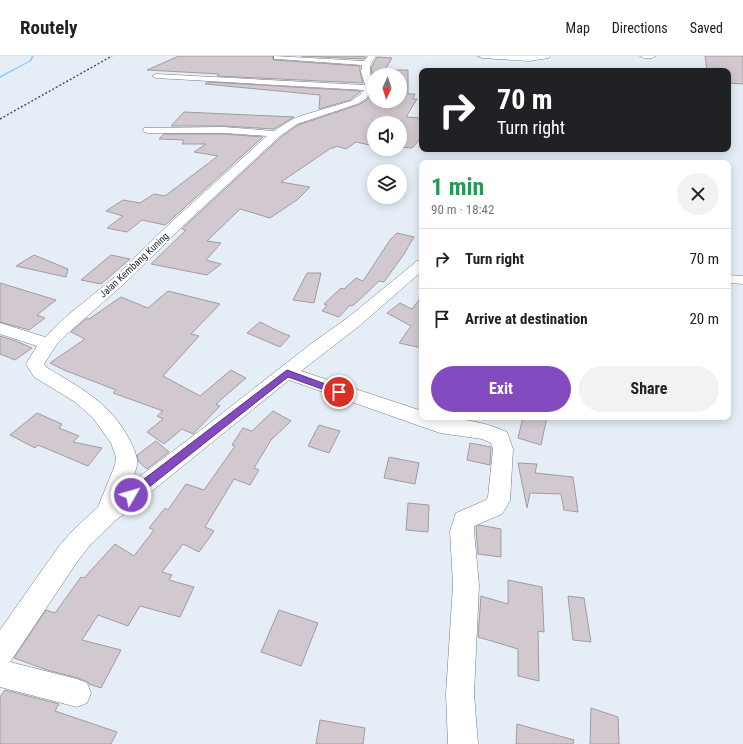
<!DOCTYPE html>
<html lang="en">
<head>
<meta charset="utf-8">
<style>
	:root { --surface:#fff; --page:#f2f2f2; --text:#202124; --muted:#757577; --line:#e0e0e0; --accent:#844bc1 }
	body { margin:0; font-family:"Roboto Condensed",sans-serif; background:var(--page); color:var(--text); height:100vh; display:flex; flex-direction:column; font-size:15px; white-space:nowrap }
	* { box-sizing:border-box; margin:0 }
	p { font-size:13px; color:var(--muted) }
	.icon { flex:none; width:22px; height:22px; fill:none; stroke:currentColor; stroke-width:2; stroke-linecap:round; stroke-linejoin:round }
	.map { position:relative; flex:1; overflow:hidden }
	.side { position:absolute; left:419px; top:104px; width:312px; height:260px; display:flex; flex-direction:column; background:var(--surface); border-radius:8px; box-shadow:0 2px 10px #0003 }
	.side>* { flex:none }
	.guide { position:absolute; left:419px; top:12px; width:312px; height:84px; border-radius:8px; box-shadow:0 2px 10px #0003; background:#202124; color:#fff; overflow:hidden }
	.needle { width:26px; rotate:184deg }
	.controls { position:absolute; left:367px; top:12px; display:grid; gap:8px }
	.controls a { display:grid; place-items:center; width:40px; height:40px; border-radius:50%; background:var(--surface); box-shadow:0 2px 10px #0003; font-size:20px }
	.pin { position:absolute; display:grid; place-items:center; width:34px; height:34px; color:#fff; margin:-17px; border:2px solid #fff; border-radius:50%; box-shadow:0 1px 4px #0007 }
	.me { position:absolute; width:44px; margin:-22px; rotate:52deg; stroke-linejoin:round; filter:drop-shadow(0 0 3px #0008) }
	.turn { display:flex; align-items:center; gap:14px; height:84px; padding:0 12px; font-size:18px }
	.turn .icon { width:52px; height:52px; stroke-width:2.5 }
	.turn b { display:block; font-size:28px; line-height:34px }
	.round { display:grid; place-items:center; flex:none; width:42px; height:42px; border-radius:21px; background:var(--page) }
	.head { display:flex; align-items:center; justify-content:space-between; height:68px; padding:0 12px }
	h1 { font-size:24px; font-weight:700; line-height:30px; color:#1e9e55 }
	.primary-button { display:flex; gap:8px; margin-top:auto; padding:8px 12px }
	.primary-button a { flex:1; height:46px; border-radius:24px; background:var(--accent); color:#fff; font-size:16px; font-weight:700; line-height:46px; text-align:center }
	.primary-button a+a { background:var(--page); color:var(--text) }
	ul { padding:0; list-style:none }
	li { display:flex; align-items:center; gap:12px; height:60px; padding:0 12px; border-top:1px solid var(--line) }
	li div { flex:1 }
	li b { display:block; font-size:15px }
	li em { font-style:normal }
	header { display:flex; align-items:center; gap:24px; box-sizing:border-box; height:56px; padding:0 20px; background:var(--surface); border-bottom:1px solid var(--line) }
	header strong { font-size:19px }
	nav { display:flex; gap:22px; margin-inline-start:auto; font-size:14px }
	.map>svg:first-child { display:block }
</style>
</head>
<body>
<header>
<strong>Routely</strong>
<nav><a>Map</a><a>Directions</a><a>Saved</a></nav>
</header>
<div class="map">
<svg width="743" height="688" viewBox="0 0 743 688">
	<rect width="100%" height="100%" fill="#e5eef6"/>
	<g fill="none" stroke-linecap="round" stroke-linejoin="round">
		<path fill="#8ecafa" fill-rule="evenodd" d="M32,0H34L31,5L0,22V20L29,5Z"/>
	</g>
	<path fill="#d2c9d0" stroke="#a39aa2" d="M179,0H272L274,4L360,10V16L363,27L217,20L219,18L147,14Z
		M301,0H352L366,1L363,3Z
		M705,0H743V28L728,27V15H707Z
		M377,1L392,2L385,14H408V38H415L413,43H417L406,61L422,62V81L412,92L400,91V67H374V90L356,86L346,93L336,90L334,92H331L281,126L310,131L297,144L270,162L240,153L207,185L221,187L206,204L221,208L207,219L151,208L186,174L182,173L187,168L281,81L298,69L358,49L367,44L374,33V45H400V19H374V28L371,12Z
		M208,26L361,35L350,44L319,53L320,39L205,28Z
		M184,56L294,61L274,73L224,70H171Z
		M164,78H224L263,81L165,169L142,164L127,176L107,172L123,160L106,155L123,144L140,147L154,138L165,140L218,100L194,96L206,88H182L184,84L159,83Z
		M397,177L414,181L404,198L384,226L379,225L356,247L352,250L350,249L339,261L322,255L327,249L324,248L341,232L344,233L356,222L363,225L390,184Z
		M34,199L68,213L66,221L16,210Z
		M111,199L130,203L101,228L81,224Z
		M307,217H321L314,247L293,244Z
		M0,227L56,244L37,259L45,262L29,274L0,266Z
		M168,235L220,248L191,278L199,280L163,320L200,340L231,314L246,322L216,348L220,350L193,378L182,373L164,388L147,376L163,363L157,360L163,355L113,337L116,334L64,314L50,307L85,283L71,276L87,262L89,263L121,241L148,252Z
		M422,240V292L399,287L411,270L387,257L400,247L412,253Z
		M260,266L278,275L290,280L280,291L247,277Z
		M0,280L16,285L32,292L15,304L0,298Z
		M273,355L291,365L271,384L254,412L259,414L250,429L234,423L205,471L214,475L199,496L183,488L162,516L172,519L169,524L194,531L180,561L140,550L128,570L98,559L82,584L121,594L101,632L89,628L88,626L78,622L47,614L14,602L46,554L55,557L81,521L84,522L115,488L134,500L154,474L149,472L165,452L168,454L186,428L204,434L235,390L232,389L243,372L252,375Z
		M37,357L62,368L59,372L79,380L73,386L102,392L88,410L38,389L35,392L10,379Z
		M523,361H547L541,389L518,382Z
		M319,369L340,375L329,397L308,390Z
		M156,385L169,396L147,413L139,406L137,399Z
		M470,387L491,391L490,409L467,404Z
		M389,401L419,407L415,428L384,422Z
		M518,407L537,408L535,417L573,421L578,456L564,454L561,438L530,437L527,452Z
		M408,447L429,449L428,476L406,474Z
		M479,469L501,473V501L478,498L476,471Z
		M508,524L542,531L544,576L538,575L539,625L518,620V593L478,581L481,540L508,548Z
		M568,540L584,542L591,586L573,584Z
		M279,554L318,567L301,610L261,596Z
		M5,634L59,648L55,655L117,676L111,688H0V641Z
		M591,652L618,661L619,688H590Z
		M320,664L365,672L363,688H316Z
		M517,668L574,684L573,688H516Z"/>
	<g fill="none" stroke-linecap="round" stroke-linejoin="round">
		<defs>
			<path id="street" d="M274,0L364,5L368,0H376C365,14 372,17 373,32L366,43L357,48L297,68L280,80L186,167L126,226L68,277L57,288L44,308L46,311C80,332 110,346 129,383C133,391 138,400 137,409C136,415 133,421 131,427L206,370L312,287L346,263L417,205L422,204V215L358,271L301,315L422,355V361C451,361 481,364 507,376L513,393L510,445L502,458L474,470V475L479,529L474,638L478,688H448L446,638L453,529L450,475L456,457L486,444L488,441L493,393L491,387L482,383L440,377L289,324L115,465L90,489L77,506L10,606L77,623L87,627L91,637L87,647L77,651L0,631V574L59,490L74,473L98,451L115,409L116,401L111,387L93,362L75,346L34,321L26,308L37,290L0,278V267L45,281L68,259L116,220L168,169L267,80L224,77H148L144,76L143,74L144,72L224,71L274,75L291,64L300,60L351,45L360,39L364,34L156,22L152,20L156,18L365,29L361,16L362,9L277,3H274Z
				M478,0H550L549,2L529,5L482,2Z
				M640,0H656C652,3 644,3 640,0Z
				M728,219L743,220V228L728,227Z"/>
		</defs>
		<use href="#street" stroke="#737c83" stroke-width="1"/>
		<use href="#street" fill="#fff" fill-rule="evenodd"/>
		<path stroke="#4f5458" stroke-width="1.5" stroke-dasharray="2 2" stroke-linecap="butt" d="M0,63L112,0"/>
	</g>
	<path fill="#844bc1" stroke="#56317d" d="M287,314L342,334L344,336L339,339L288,321L134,443L131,444L127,443L125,439L127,436Z"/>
	<g text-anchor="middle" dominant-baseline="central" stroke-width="3.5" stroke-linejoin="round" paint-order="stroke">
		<g font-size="10" fill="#292c2f" stroke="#fff">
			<text transform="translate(134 209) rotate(-43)">Jalan Kembang Kuning</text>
		</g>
	</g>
</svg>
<div class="controls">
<a><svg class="needle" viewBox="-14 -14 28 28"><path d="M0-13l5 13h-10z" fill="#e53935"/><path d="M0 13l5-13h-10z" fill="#757577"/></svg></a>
<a><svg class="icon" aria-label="sound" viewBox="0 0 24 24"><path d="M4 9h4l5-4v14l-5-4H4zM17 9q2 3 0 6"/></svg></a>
<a><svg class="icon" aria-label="layers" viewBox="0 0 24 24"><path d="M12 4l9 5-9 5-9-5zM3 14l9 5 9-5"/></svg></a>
</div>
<div class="pin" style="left:339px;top:336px;background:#d93025"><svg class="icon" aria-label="arrive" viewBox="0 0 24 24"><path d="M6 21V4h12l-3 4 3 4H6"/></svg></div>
<svg class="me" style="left:131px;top:439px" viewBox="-20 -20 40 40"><circle r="17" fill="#844bc1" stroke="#fff" stroke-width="3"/><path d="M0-11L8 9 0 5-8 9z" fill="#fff"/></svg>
<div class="guide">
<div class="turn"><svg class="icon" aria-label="right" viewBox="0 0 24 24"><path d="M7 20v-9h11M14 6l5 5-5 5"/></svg><div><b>70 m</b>Turn right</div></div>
</div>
<section class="side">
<div class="head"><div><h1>1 min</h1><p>90 m · 18:42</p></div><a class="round"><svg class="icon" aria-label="close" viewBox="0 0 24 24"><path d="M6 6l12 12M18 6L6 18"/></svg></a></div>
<ul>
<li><svg class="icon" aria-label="right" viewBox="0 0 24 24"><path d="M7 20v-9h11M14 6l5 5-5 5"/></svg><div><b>Turn right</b></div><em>70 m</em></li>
<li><svg class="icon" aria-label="arrive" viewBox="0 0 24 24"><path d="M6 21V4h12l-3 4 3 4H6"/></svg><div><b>Arrive at destination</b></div><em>20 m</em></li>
</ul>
<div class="primary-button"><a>Exit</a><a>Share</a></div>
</section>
</div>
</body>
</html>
